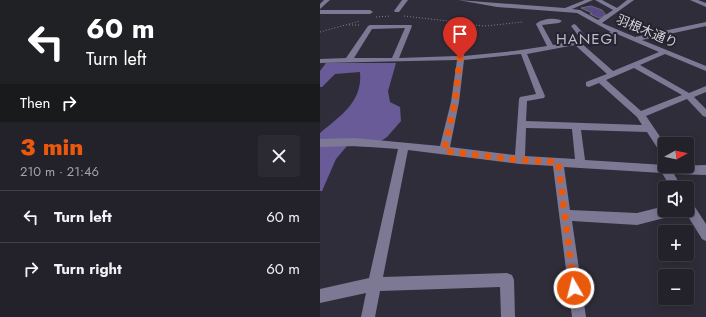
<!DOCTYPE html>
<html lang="en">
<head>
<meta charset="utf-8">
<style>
	:root { --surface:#23222b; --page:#2b2a33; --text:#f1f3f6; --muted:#a3a4a9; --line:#403f47; --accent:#ea580c }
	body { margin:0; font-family:Jost,"Noto Sans JP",sans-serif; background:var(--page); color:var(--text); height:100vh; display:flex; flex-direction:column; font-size:15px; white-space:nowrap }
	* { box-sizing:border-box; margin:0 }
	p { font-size:13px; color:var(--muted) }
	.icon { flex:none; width:22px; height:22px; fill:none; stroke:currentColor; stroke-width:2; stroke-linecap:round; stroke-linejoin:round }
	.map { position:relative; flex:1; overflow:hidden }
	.drawer { display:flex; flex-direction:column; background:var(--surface); width:320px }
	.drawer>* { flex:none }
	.banner { background:#202124; color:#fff; overflow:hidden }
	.needle { width:26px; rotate:82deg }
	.fabs { position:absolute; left:338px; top:137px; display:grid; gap:8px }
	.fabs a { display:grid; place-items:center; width:36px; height:36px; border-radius:4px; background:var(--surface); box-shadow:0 2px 10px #0003,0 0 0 1px var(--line); font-size:20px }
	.pin { position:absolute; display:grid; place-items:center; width:34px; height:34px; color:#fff; margin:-41px -17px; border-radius:50% 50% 50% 0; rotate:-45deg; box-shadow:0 0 4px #0007 }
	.pin .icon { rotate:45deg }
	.me { position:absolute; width:44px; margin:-22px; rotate:352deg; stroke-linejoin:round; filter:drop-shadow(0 0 3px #0008) }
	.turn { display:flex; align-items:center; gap:14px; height:84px; padding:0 20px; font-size:18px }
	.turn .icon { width:52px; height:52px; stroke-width:2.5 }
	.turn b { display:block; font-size:28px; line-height:34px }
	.then { display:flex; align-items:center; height:38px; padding:0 20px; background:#0003; gap:8px; font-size:15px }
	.round { display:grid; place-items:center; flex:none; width:42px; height:42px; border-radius:4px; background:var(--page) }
	.head { display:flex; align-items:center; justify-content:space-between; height:68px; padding:0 20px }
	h1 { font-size:24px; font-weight:800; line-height:30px; color:var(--accent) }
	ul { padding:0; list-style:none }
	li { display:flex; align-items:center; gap:12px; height:52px; padding:0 20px; border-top:1px solid var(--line) }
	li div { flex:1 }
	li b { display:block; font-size:15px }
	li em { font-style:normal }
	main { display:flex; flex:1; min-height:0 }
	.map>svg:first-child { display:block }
</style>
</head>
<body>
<main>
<section class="drawer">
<div class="banner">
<div class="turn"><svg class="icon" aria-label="left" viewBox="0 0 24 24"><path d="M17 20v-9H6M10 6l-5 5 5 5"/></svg><div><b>60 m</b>Turn left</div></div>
<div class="then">Then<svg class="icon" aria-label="right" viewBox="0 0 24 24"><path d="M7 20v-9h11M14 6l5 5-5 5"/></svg></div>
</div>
<div class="head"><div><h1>3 min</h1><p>210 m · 21:46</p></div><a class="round"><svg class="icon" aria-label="close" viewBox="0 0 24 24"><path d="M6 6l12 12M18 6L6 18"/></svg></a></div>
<ul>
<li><svg class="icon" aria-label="left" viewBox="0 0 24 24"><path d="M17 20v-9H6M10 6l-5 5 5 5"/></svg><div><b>Turn left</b></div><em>60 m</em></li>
<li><svg class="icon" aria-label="right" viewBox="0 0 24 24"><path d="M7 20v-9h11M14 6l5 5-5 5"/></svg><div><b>Turn right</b></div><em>60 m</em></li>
</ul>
</section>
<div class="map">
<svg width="386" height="317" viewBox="0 0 386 317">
	<rect width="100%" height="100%" fill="#2f2d39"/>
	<path fill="#695b97" d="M6,63H76L68,91L70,102L80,107L81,121L67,137L52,147L27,146L16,159L2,191H0V133C20,116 43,102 40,72L15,74L2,87H0V71Z"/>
	<path fill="#594a85" stroke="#6c6978" d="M271,6L282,10L286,15L279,18L270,14L272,13L270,12L261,8Z"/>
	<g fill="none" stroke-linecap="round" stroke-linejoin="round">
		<path stroke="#83828c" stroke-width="1" stroke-dasharray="1 2" stroke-linecap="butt" d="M84,16L137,22
			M56,17L71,16
			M29,25H41
			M153,25L166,26L202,22
			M0,32L40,21"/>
		<path fill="#7d7894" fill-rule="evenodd" d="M4,0H10L0,9V4Z
			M82,0H88L79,12H75L74,11Z
			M138,0L245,8L265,0H273L252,9L260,10L278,20L293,10L275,0H282L297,8L307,0H314L282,23L315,37L386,22V26L322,40L386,66V71L345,54L320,65L369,93L386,86V92L374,97L386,109V117L383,116L367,99L326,116L345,144V156L342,155L327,132L261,130L265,160L345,165V166L386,165V175L354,174L362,188H351L342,173L244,167L250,210L317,213L345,206V210H358L356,214L352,216L317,225L252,221L266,317H252L233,166L200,164L88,150L63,277L187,273L192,275L194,280L195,317H181L180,287L60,291L55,317H41L46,293L0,303V289L49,278L78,149L35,146L0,147V139L35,138L120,146L131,102L137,60L0,63V59L26,58L48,26L50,25H91L92,26L79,58L137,56L142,23L145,21L148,23L144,56L194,51L227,46L216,24C221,19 236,17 242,21L239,23L222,25L233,45L261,39L251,26L254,24L256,25L267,38L291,32L257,13L177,7ZM85,28L72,58H34L52,29ZM297,34L339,52L293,71L261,43ZM255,45L287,74L266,82V86L269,87L279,83L317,117L322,125L206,121L207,101L224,98L225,96L207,54ZM201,54L216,94L200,97L199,99L195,155L130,147L139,102L144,60ZM314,68L362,95L321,111L286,80ZM206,128L252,129L255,159L205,156Z
			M370,0H378L386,3V7Z
			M0,10H50L53,12L50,14H0Z
			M367,200L371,201L386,224V241L382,239L364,210H367Z"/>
	</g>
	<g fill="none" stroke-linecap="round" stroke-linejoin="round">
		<path stroke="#ea580c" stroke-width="7" stroke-dasharray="0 12.6" d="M140,58L135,102L124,151L200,160L238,162L254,288"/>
	</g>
	<g text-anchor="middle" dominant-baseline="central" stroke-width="4" stroke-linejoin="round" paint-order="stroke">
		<g font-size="13" fill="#d6d5dd" stroke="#25232f">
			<text transform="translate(327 31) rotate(23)">羽根木通り</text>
		</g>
		<g font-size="15" letter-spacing="1" fill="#bfbccc" stroke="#25232f">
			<text x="267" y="39">HANEGI</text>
		</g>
	</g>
</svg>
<div class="fabs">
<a><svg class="needle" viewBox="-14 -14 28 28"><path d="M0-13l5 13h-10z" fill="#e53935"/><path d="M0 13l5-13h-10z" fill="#a3a4a9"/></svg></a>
<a><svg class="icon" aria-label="sound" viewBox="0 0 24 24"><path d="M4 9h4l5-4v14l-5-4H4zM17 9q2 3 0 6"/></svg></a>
<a>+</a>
<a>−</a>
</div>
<div class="pin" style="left:140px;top:58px;background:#d93025"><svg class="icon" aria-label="arrive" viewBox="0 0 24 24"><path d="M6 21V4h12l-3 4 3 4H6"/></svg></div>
<svg class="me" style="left:254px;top:288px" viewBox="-20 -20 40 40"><circle r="17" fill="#ea580c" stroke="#fff" stroke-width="3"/><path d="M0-11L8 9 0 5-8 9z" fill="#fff"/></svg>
</div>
</main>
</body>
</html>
